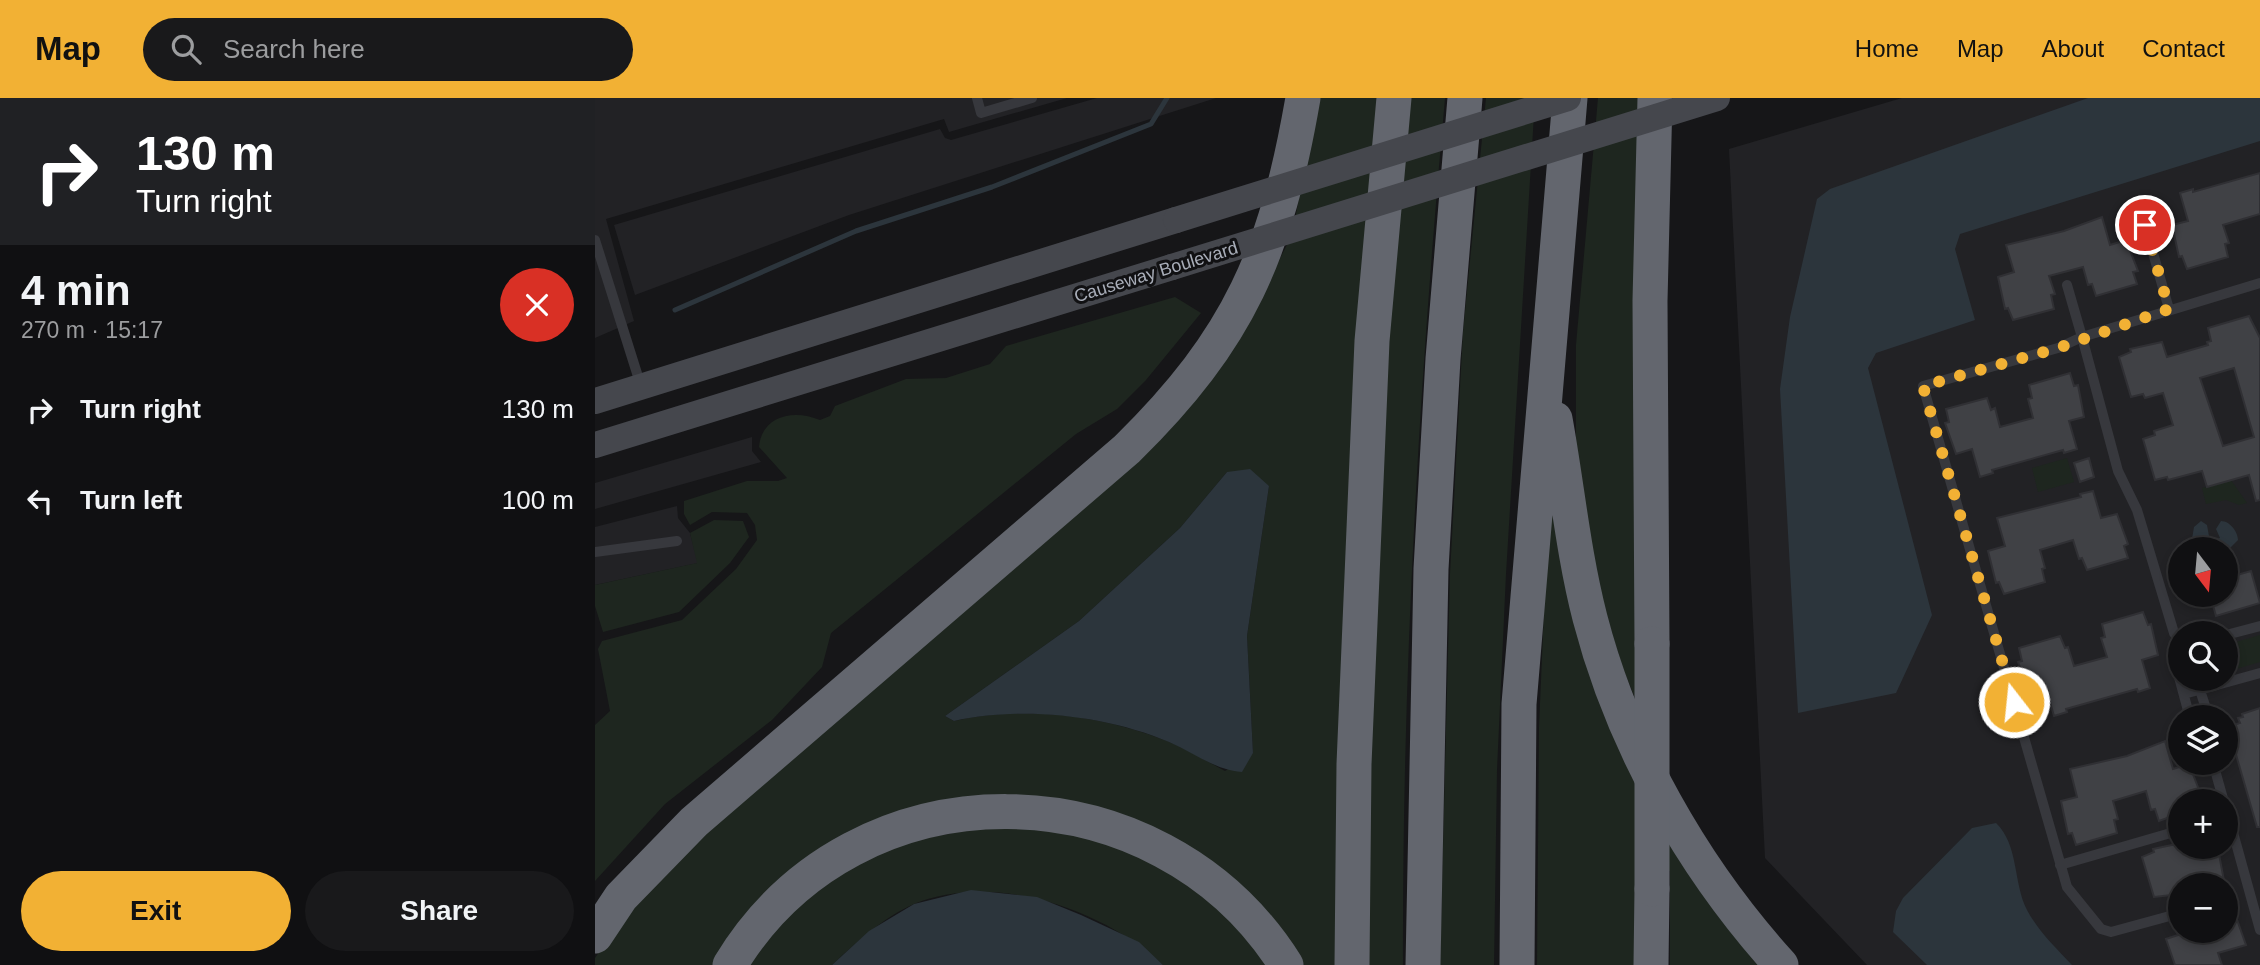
<!DOCTYPE html>
<html lang="en">
<head>
<meta charset="utf-8">
<style>
	:root { --surface:#101012; --page:#19191b; --text:#f1f3f6; --muted:#9c9d9f; --line:#303032; --accent:#f2b134 }
	body { margin:0; font-family:Arial,sans-serif; background:var(--page); color:var(--text); height:100vh; display:flex; flex-direction:column; font-size:26px; white-space:nowrap }
	* { box-sizing:border-box; margin:0 }
	p { font-size:23px; color:var(--muted) }
	.icon { flex:none; width:38px; height:38px; fill:none; stroke:currentColor; stroke-width:2; stroke-linecap:round; stroke-linejoin:round }
	.map { position:relative; flex:1; overflow:hidden }
	.drawer { display:flex; flex-direction:column; background:var(--surface); width:595px }
	.drawer>* { flex:none }
	.top-card { background:#202124; color:#fff; overflow:hidden }
	.needle { width:46px; rotate:164deg }
	.buttons { position:absolute; left:1573px; top:439px; display:grid; gap:14px }
	.buttons a { display:grid; place-items:center; width:70px; height:70px; border-radius:50%; background:var(--surface); box-shadow:0 4px 10px #0003,0 0 0 2px var(--line); font-size:35px }
	.pin { position:absolute; display:grid; place-items:center; width:60px; height:60px; color:#fff; margin:-30px; border:4px solid #fff; border-radius:50%; box-shadow:0 2px 7px #0007 }
	.me { position:absolute; width:77px; margin:-38px; rotate:344deg; stroke-linejoin:round; filter:drop-shadow(0 0 5px #0008) }
	.turn { display:flex; align-items:center; gap:24px; height:147px; padding:0 21px; font-size:32px }
	.turn .icon { width:91px; height:91px; stroke-width:2.5 }
	.turn b { display:block; font-size:49px; line-height:60px }
	.round { display:grid; place-items:center; flex:none; width:74px; height:74px; border-radius:37px; background:var(--page) }
	.overview { display:flex; align-items:center; justify-content:space-between; height:119px; padding:0 21px }
	h1 { font-size:42px; font-weight:700; line-height:52px }
	.action { display:flex; gap:14px; margin-top:auto; padding:14px 21px }
	.action a { flex:1; height:80px; border-radius:42px; background:var(--accent); color:#111; font-size:28px; font-weight:700; line-height:80px; text-align:center }
	.action a+a { background:var(--page); color:var(--text) }
	ul { padding:0; list-style:none }
	li { display:flex; align-items:center; gap:21px; height:91px; padding:0 21px }
	li div { flex:1 }
	li b { display:block; font-size:26px }
	li em { font-style:normal }
	header { display:flex; align-items:center; gap:42px; box-sizing:border-box; height:98px; padding:0 35px; background:var(--accent); color:#111 }
	header strong { font-size:33px }
	nav { display:flex; gap:38px; margin-inline-start:auto; font-size:24px }
	.search { width:490px; height:63px; background:var(--page); display:flex; align-items:center; gap:18px; box-sizing:border-box; padding:0 24px; border-radius:38px; color:var(--muted); font-size:26px }
	main { display:flex; flex:1; min-height:0 }
	.map>svg:first-child { display:block }
</style>
</head>
<body>
<header>
<strong>Map</strong>
<div class="search"><svg class="icon" aria-label="search" viewBox="0 0 24 24"><circle cx="10" cy="10" r="6"/><path d="M15 15l6 6"/></svg>Search here</div>
<nav><a>Home</a><a>Map</a><a>About</a><a>Contact</a></nav>
</header>
<main>
<section class="drawer">
<div class="top-card">
<div class="turn"><svg class="icon" aria-label="right" viewBox="0 0 24 24"><path d="M7 20v-9h11M14 6l5 5-5 5"/></svg><div><b>130 m</b>Turn right</div></div>
</div>
<div class="overview"><div><h1>4 min</h1><p>270 m · 15:17</p></div><a class="round" style="background:#d93025;color:#fff"><svg class="icon" aria-label="close" viewBox="0 0 24 24"><path d="M6 6l12 12M18 6L6 18"/></svg></a></div>
<ul>
<li><svg class="icon" aria-label="right" viewBox="0 0 24 24"><path d="M7 20v-9h11M14 6l5 5-5 5"/></svg><div><b>Turn right</b></div><em>130 m</em></li>
<li><svg class="icon" aria-label="left" viewBox="0 0 24 24"><path d="M17 20v-9H6M10 6l-5 5 5 5"/></svg><div><b>Turn left</b></div><em>100 m</em></li>
</ul>
<div class="action"><a>Exit</a><a>Share</a></div>
</section>
<div class="map">
<svg width="1665" height="867" viewBox="0 0 1665 867">
	<rect width="100%" height="100%" fill="#161618"/>
	<path fill="#222225" fill-rule="evenodd" d="M0,0H472L354,34L349,21L11,121L39,223L0,240Z
		M502,0H621L254,117L40,197L19,127L345,31L350,40L356,42Z
		M1307,0H1665V867H1272L1170,760L1134,51ZM1586,452H1631V497H1586ZM1586,536H1631V581H1586ZM1586,620H1631V665H1586ZM1586,704H1631V749H1586ZM1586,788H1631V833H1586Z
		M157,339V353L166,364L0,411V385Z
		M82,408L83,420L95,435L103,465L0,487V429Z"/>
	<path fill="#1e261f" fill-rule="evenodd" d="M723,0H784L742,867H702L571,743L324,716L126,867H0V860L41,801L649,231L697,137ZM632,374L674,388L652,538L658,655L630,673C611,663 592,651 572,643C505,617 429,607 359,623L350,618L484,523L585,430Z
		M811,0H850C824,288 807,578 808,867H767L777,456Z
		M891,0H940L911,476L902,672L899,867H845L855,476L868,234Z
		M1003,0H1045L1042,605L1027,568L1004,492L981,357V247Z
		M580,199L606,215L551,282L522,311L481,336L236,535L227,569L177,622L70,706L0,783V627L15,613L3,551L7,543L87,522L141,471L162,442L160,427L152,415L117,414L95,427L89,416V403L152,383H183L192,380L164,349C167,317 199,311 225,322L235,318L240,308L311,281L351,280L395,266L411,248Z
		M1472,360L1479,384L1443,394L1437,370Z
		M1636,382L1652,405L1644,407L1631,402L1611,406L1607,390Z
		M954,396L986,532L1169,867H1075V773L1042,772L1041,867H942L944,629Z
		M119,422L148,423L154,439L135,465L84,514L8,534L0,508V487L102,465L95,435Z
		M1665,537V564L1631,574V547Z
		M429,721L576,765L682,867H568C509,811 398,773 319,806C287,820 262,844 237,867H145L172,831L282,750Z"/>
	<path fill="#2c353c" d="M1493,0H1665V43L1365,136L1360,151L1380,222L1281,255L1273,270L1337,517L1301,595L1203,615L1185,291L1195,219L1222,101L1235,91Z
		M655,371L674,388L652,538L658,655L647,674C620,672 599,655 574,644C510,617 426,608 359,623L350,618L484,523L585,430L632,374Z
		M1606,423L1612,427L1615,444L1625,440L1621,431L1626,423C1635,423 1643,434 1643,442L1634,451L1631,465V452L1592,451L1589,444L1597,441L1599,429Z
		M1401,725C1424,747 1418,785 1432,812C1443,833 1461,850 1477,867H1332L1298,834L1301,813L1308,800L1377,730Z
		M376,792L442,799L486,817L544,844L568,867H237L274,833L319,806Z"/>
	<g fill="none" stroke-linecap="round" stroke-linejoin="round">
		<path stroke="#2c353c" stroke-width="5" d="M80,212L261,133L397,89L556,26L572,0"/>
	</g>
	<path fill="#404145" stroke="#303034" stroke-width="2" fill-rule="evenodd" d="M1665,75V116L1628,127L1634,145L1630,146L1633,159L1592,171L1587,158L1584,159L1577,127L1593,123L1585,95L1598,91V94Z
		M1507,119L1515,147L1531,142L1543,173L1538,174L1542,186L1501,198L1497,186L1493,187L1488,169L1454,178L1460,196L1456,197L1459,211L1418,222L1413,210L1410,211L1403,179L1419,174L1411,147L1469,133Z
		M1654,218L1665,240V402L1661,403L1654,377L1612,389L1607,373L1573,382L1572,379L1560,382L1548,341L1560,337L1559,333L1578,327L1568,295L1550,300L1548,296L1536,299L1524,259L1536,254L1535,251L1567,244L1572,259L1613,247L1612,244L1616,243L1613,230ZM1639,270L1659,339L1628,348L1605,280Z
		M1475,275L1479,288L1483,287L1489,319L1474,323L1482,351L1469,355L1468,352L1397,372L1398,375L1385,379L1377,351L1361,356L1350,325L1354,324L1351,311L1392,300L1396,312L1400,310L1405,329L1438,320L1433,301L1437,300L1434,287Z
		M1494,360L1499,379L1485,384L1479,365Z
		M1498,393L1506,420L1522,416L1533,446L1529,448L1533,460L1492,472L1487,460L1484,461L1478,442L1445,452L1450,470L1447,471L1450,484L1409,496L1404,484L1401,485L1393,453L1410,448L1402,420L1486,399L1485,396Z
		M1656,473L1665,505L1621,518L1615,497H1631V480Z
		M1548,514L1553,527L1556,526L1563,557L1547,562L1555,590L1543,594L1542,591L1471,611L1472,614L1459,618L1451,590L1435,595L1423,564L1427,563L1424,550L1465,538L1470,550L1473,549L1479,568L1512,559L1506,540L1510,539L1507,526Z
		M1665,610V729H1662L1633,629L1645,625L1643,620L1648,619L1647,616Z
		M1570,643L1578,671L1594,666L1606,697L1602,698L1603,704H1586V715L1564,723L1560,711L1556,712L1551,693L1518,703L1523,721L1519,722L1522,735L1481,747L1477,735L1473,736L1466,703L1482,699L1475,671L1532,658Z
		M1586,745V749H1592L1595,759L1623,751L1630,788H1586V796L1559,799L1547,759L1559,754L1558,751Z
		M1631,802H1635L1651,847L1623,855L1627,867H1580L1571,841L1583,837L1582,833H1631Z"/>
	<g fill="none" stroke-linecap="round" stroke-linejoin="round">
		<path stroke="#37383d" stroke-width="10" d="M382,0L386,15L437,0
			M1550,127L1574,211
			M0,142L46,288
			M1472,187L1487,239L1665,185
			M0,454L82,443
			M1631,537L1665,528
			M1586,554L1581,568L1595,620
			M1605,592L1614,620
			M1589,596L1665,575
			M1618,665L1629,704
			M1631,709L1665,832
			M1465,767L1586,732
			M1582,816L1516,834L1506,831L1472,789L1328,288L1463,250L1487,239L1523,373L1542,412L1579,535L1586,546"/>
		<path stroke="#45474d" stroke-width="26" d="M0,303L581,122
			M0,347L577,169"/>
		<path stroke="#63666e" stroke-width="35" d="M960,321C972,387 978,454 995,520C1028,647 1098,770 1186,867
			M1057,546L1055,203L1060,0
			M0,838L26,799L99,724L532,351C645,240 681,155 708,0
			M135,867C260,660 564,665 691,867
			M757,867L759,666L777,243L799,0
			M828,867L836,471L848,261L870,0
			M922,867L924,606L975,0
			M1056,867L1057,791"/>
		<path stroke="#45474d" stroke-width="26" d="M581,122L973,0
			M577,169L1122,0"/>
		<path stroke="#63666e" stroke-width="35" d="M1057,791V546"/>
	</g>
	<g fill="none" stroke-linecap="round" stroke-linejoin="round">
		<path stroke="#f2b134" stroke-width="12" stroke-dasharray="0 21.6" d="M1419,604L1328,288L1463,250L1574,211L1550,127"/>
	</g>
	<g text-anchor="middle" dominant-baseline="central" stroke-width="6" stroke-linejoin="round" paint-order="stroke">
		<g font-size="18" fill="#a8adb8" stroke="#111113">
			<text transform="translate(561 174) rotate(-17)">Causeway Boulevard</text>
		</g>
	</g>
</svg>
<div class="buttons">
<a><svg class="needle" viewBox="-14 -14 28 28"><path d="M0-13l5 13h-10z" fill="#e53935"/><path d="M0 13l5-13h-10z" fill="#9c9d9f"/></svg></a>
<a><svg class="icon" aria-label="search" viewBox="0 0 24 24"><circle cx="10" cy="10" r="6"/><path d="M15 15l6 6"/></svg></a>
<a><svg class="icon" aria-label="layers" viewBox="0 0 24 24"><path d="M12 4l9 5-9 5-9-5zM3 14l9 5 9-5"/></svg></a>
<a>+</a>
<a>−</a>
</div>
<div class="pin" style="left:1550px;top:127px;background:#d93025"><svg class="icon" aria-label="arrive" viewBox="0 0 24 24"><path d="M6 21V4h12l-3 4 3 4H6"/></svg></div>
<svg class="me" style="left:1419px;top:604px" viewBox="-20 -20 40 40"><circle r="17" fill="#f2b134" stroke="#fff" stroke-width="3"/><path d="M0-11L8 9 0 5-8 9z" fill="#fff"/></svg>
</div>
</main>
</body>
</html>
